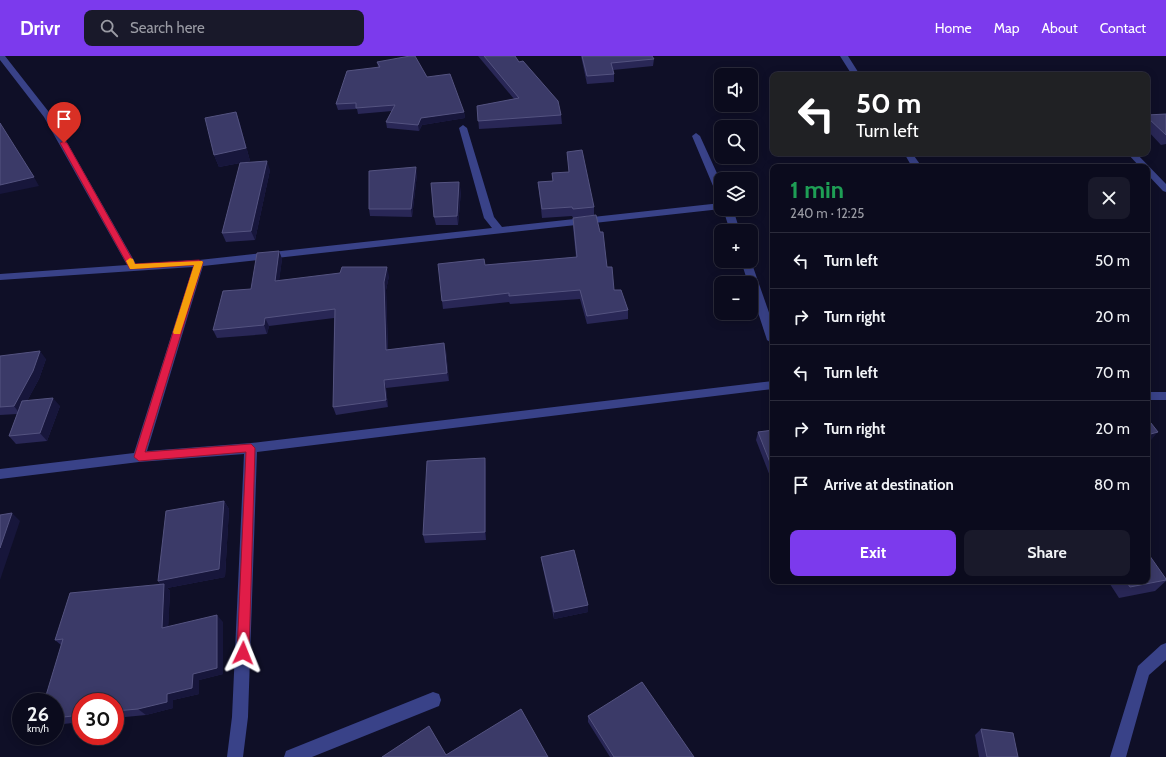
<!DOCTYPE html>
<html lang="en">
<head>
<meta charset="utf-8">
<style>
	:root { --surface:#0b0b1d; --page:#19192a; --text:#f1f3f6; --muted:#9a9ba4; --line:#2b2b3b; --accent:#7c3aed }
	body { margin:0; font-family:Cabin,sans-serif; background:var(--page); color:var(--text); height:100vh; display:flex; flex-direction:column; font-size:15px; white-space:nowrap }
	* { box-sizing:border-box; margin:0 }
	p { font-size:13px; color:var(--muted) }
	.icon { flex:none; width:22px; height:22px; fill:none; stroke:currentColor; stroke-width:2; stroke-linecap:round; stroke-linejoin:round }
	.map { position:relative; flex:1; overflow:hidden }
	.side { position:absolute; left:770px; top:108px; width:380px; height:420px; display:flex; flex-direction:column; background:var(--surface); border-radius:8px; box-shadow:0 2px 10px #0003,0 0 0 1px var(--line) }
	.side>* { flex:none }
	.top-card { position:absolute; left:770px; top:16px; width:380px; height:84px; border-radius:8px; box-shadow:0 2px 10px #0003,0 0 0 1px var(--line); background:#202124; color:#fff; overflow:hidden }
	.fabs { position:absolute; left:714px; top:12px; display:grid; gap:8px }
	.fabs a { display:grid; place-items:center; width:44px; height:44px; border-radius:8px; background:var(--surface); box-shadow:0 2px 10px #0003,0 0 0 1px var(--line); font-size:20px }
	.speed { position:absolute; left:12px; top:637px; display:flex; gap:8px; font-size:20px; font-weight:700; text-align:center }
	.speed>* { display:grid; place-content:center; width:52px; height:52px; border-radius:50%; background:var(--surface); box-shadow:0 2px 10px #0003,0 0 0 1px var(--line); line-height:1 }
	.speed small { font-size:10px; font-weight:400 }
	.speed .limit { border:6px solid #d22; background:#fff; color:#111 }
	.pin { position:absolute; display:grid; place-items:center; width:34px; height:34px; color:#fff; margin:-41px -17px; border-radius:50% 50% 50% 0; rotate:-45deg; box-shadow:0 0 4px #0007 }
	.pin .icon { rotate:45deg }
	.me { position:absolute; width:44px; margin:-22px; rotate:2deg; stroke-linejoin:round; filter:drop-shadow(0 0 3px #0008) }
	.turn { display:flex; align-items:center; gap:14px; height:84px; padding:0 20px; font-size:18px }
	.turn .icon { width:52px; height:52px; stroke-width:2.5 }
	.turn b { display:block; font-size:28px; line-height:34px }
	.round { display:grid; place-items:center; flex:none; width:42px; height:42px; border-radius:8px; background:var(--page) }
	.overview { display:flex; align-items:center; justify-content:space-between; height:68px; padding:0 20px }
	h1 { font-size:24px; font-weight:800; line-height:30px; color:#1e9e55 }
	.button { display:flex; gap:8px; margin-top:auto; padding:8px 20px }
	.button a { flex:1; height:46px; border-radius:8px; background:var(--accent); color:#fff; font-size:16px; font-weight:800; line-height:46px; text-align:center }
	.button a+a { background:var(--page); color:var(--text) }
	ul { padding:0; list-style:none }
	li { display:flex; align-items:center; gap:12px; height:56px; padding:0 20px; border-top:1px solid var(--line) }
	li div { flex:1 }
	li b { display:block; font-size:15px }
	li em { font-style:normal }
	header { display:flex; align-items:center; gap:24px; box-sizing:border-box; height:56px; padding:0 20px; background:var(--accent); color:#fff }
	header strong { font-size:19px }
	nav { display:flex; gap:22px; margin-inline-start:auto; font-size:14px }
	.search { width:280px; height:36px; background:var(--page); display:flex; align-items:center; gap:10px; box-sizing:border-box; padding:0 14px; border-radius:8px; color:var(--muted); font-size:15px }
	.map>svg:first-child { display:block }
</style>
</head>
<body>
<header>
<strong>Drivr</strong>
<div class="search"><svg class="icon" aria-label="search" viewBox="0 0 24 24"><circle cx="10" cy="10" r="6"/><path d="M15 15l6 6"/></svg>Search here</div>
<nav><a>Home</a><a>Map</a><a>About</a><a>Contact</a></nav>
</header>
<div class="map">
<svg width="1166" height="701" viewBox="0 0 1166 701">
	<rect width="100%" height="100%" fill="#0f0f27"/>
	<g fill="none" stroke-linecap="round" stroke-linejoin="round">
		<path fill="#394288" fill-rule="evenodd" d="M0,0H5L52,60L136,208L199,204L492,172L484,162L459,72L463,69L467,72L494,161L502,171L721,147V153L203,210L147,395L251,387L773,325V333L257,396L248,661L243,701H227L232,661L244,398L139,406L0,423V413L134,397L193,211L0,224V218L127,209L44,61L0,4Z
			M840,0H848L860,19H852Z
			M696,77L700,80L721,126V140L716,137L692,80Z
			M904,97H912L922,111H912Z
			M1127,97H1136L1166,128V136L1163,135L1147,118V111H1140Z
			M723,153H733L740,175H730Z
			M741,205H751L773,268V288L767,284L751,235V227H748Z
			M1147,336H1166V344H1147Z
			M1166,587V604L1149,619L1126,701H1110L1138,610L1161,589Z
			M433,636L439,638L441,644L439,650L312,701H284L286,695Z"/>
	</g>
	<path fill="#292756" d="M478,0H515L519,6L561,59L562,68L479,73L477,50L514,43Z
		M581,0H652L654,3L653,10L613,14L614,18V26L587,28Z
		M377,6L427,21L464,56L465,62L422,69L419,75L387,72L386,66L392,55L358,58L357,53L338,54L336,48L378,11Z
		M236,56L240,68L250,105L241,107L270,114L255,184L226,186L222,177L240,107L219,111L214,99Z
		M1166,58V88L1161,89L1147,74V59Z
		M567,96L594,151V159L573,162L572,160L542,162L538,126L553,125L552,117L569,116Z
		M417,118L412,161L370,160L369,153Z
		M461,135L458,169H436L434,161Z
		M573,162L607,211L614,234L628,254V263L587,268L580,243L510,248L509,246L443,253L442,245L485,209L576,201L573,171Z
		M279,195L282,203L279,224L389,220L386,234L388,293L446,295L449,325L386,332L388,351L336,359L333,351L334,262L269,270L267,278L217,282L213,274L251,233Z
		M0,300L46,303L39,323L27,345L60,350L47,385L16,388L9,380L17,358L0,359Z
		M773,374V428L756,384L758,376Z
		M486,410V484L425,487L423,479Z
		M224,445L229,453L225,521L167,532L170,535L168,571L223,566V618L199,624V638L173,644V652L146,659L115,662V646H81V666L55,669V646L61,589L55,584L160,528L158,525Z
		M541,501L588,549V556L554,563L542,508Z
		M1166,523V525L1155,535L1119,542L1108,525H1147Z
		M588,660L694,701H610L588,666Z
		M981,673L1018,701H979L975,679Z"/>
	<path fill="#17163b" d="M236,56L240,68L250,105L219,111L214,99Z
		M464,56L465,62L422,69L419,75L418,69L421,62Z
		M267,105L270,114L255,184L251,175Z
		M416,111L417,118L412,161L411,153Z
		M34,121L39,130L0,138V129Z
		M459,126L461,135L458,169L457,160Z
		M279,195L282,203L278,233L275,225Z
		M387,211L389,220L386,234L388,302L386,294L384,226Z
		M265,262L269,270L267,278L264,269Z
		M444,287L446,295L449,325L447,317Z
		M40,295L46,303L39,323L20,358L14,350Z
		M384,324L386,332L388,351L386,344Z
		M53,342L60,350L47,385L40,377Z
		M1158,376L1151,384L1147,385V379Z
		M485,402L486,410V484L485,476Z
		M224,445L229,453L225,521L167,532L170,535L168,579L162,572L164,532L158,525Z
		M12,457L20,465L0,524V492Z
		M588,549V556L554,563V556Z
		M217,559L223,566V618L199,624V638L173,644V652L146,659L138,653L167,638L193,618Z"/>
	<path fill="#3b3a68" stroke="#545380" d="M410,0H415L427,21L450,18L464,56L421,62L418,69L386,66L395,49L356,52V47L336,48L347,15L380,11L377,6Z
		M484,0H515L519,6L523,5L558,45L561,59L478,65L477,50L519,42Z
		M582,0H652L654,3L611,7L614,18L587,20Z
		M236,56L246,92L214,99L205,62Z
		M1166,58V79L1147,61V59Z
		M0,67L34,121L0,129Z
		M582,94L594,151L573,153L572,151L542,153L538,126L553,125L552,117L569,116L567,96Z
		M267,105L251,175L222,177L240,107Z
		M416,111L411,153H369V115Z
		M459,126L457,160L434,161L431,127Z
		M596,159L600,176H603L607,211H612L614,234H621L628,254L587,260L580,234L509,240V237L442,245L438,208L484,203L485,209L577,201L573,162Z
		M279,195L275,225L340,217L342,211H387L384,226L386,294L444,287L447,317L384,324L386,344L333,351L335,253L265,262L264,269L213,274L223,235L251,233L257,197Z
		M40,295L33,315L14,350L0,351V300Z
		M53,342L40,377L9,380L22,345Z
		M1147,362L1158,376L1147,379Z
		M773,374V414L758,376Z
		M485,402V476L423,479L427,405Z
		M224,445L219,513L158,525L166,455Z
		M12,457L0,492V459Z
		M574,494L588,549L554,556L541,501Z
		M1147,496L1166,523V524L1130,531L1126,525H1147Z
		M164,528L162,572L217,559V612L193,618L192,632L167,638V646L138,653L115,655V646H81V659L55,662V646H44L63,583L55,584L70,537Z
		M642,626L694,701H614L588,660Z
		M521,653L548,701H382L429,670L446,699Z
		M981,673L1013,677L1018,701H987Z"/>
	<path fill="#e11d48" stroke="#92132f" d="M64,85L67,87L135,208L199,204L203,206L145,396L251,388L255,392L249,597L247,601L243,603L239,601L237,597L246,396L139,405L134,401L194,209L130,213L60,87Z"/>
	<path fill="#f59e0b" d="M130,202L133,203L135,208L202,205L203,206L180,278H174L173,276L194,209L133,213H130L126,205Z"/>
</svg>
<div class="fabs">
<a><svg class="icon" aria-label="sound" viewBox="0 0 24 24"><path d="M4 9h4l5-4v14l-5-4H4zM17 9q2 3 0 6"/></svg></a>
<a><svg class="icon" aria-label="search" viewBox="0 0 24 24"><circle cx="10" cy="10" r="6"/><path d="M15 15l6 6"/></svg></a>
<a><svg class="icon" aria-label="layers" viewBox="0 0 24 24"><path d="M12 4l9 5-9 5-9-5zM3 14l9 5 9-5"/></svg></a>
<a>+</a>
<a>−</a>
</div>
<div class="speed"><div>26<small>km/h</small></div><div class="limit">30</div></div>
<div class="pin" style="left:64px;top:87px;background:#d93025"><svg class="icon" aria-label="arrive" viewBox="0 0 24 24"><path d="M6 21V4h12l-3 4 3 4H6"/></svg></div>
<svg class="me" style="left:243px;top:597px" viewBox="-20 -20 40 40"><path d="M0-17L14 15 0 8-14 15z" fill="#e11d48" stroke="#fff" stroke-width="4"/></svg>
<div class="top-card">
<div class="turn"><svg class="icon" aria-label="left" viewBox="0 0 24 24"><path d="M17 20v-9H6M10 6l-5 5 5 5"/></svg><div><b>50 m</b>Turn left</div></div>
</div>
<section class="side">
<div class="overview"><div><h1>1 min</h1><p>240 m · 12:25</p></div><a class="round"><svg class="icon" aria-label="close" viewBox="0 0 24 24"><path d="M6 6l12 12M18 6L6 18"/></svg></a></div>
<ul>
<li><svg class="icon" aria-label="left" viewBox="0 0 24 24"><path d="M17 20v-9H6M10 6l-5 5 5 5"/></svg><div><b>Turn left</b></div><em>50 m</em></li>
<li><svg class="icon" aria-label="right" viewBox="0 0 24 24"><path d="M7 20v-9h11M14 6l5 5-5 5"/></svg><div><b>Turn right</b></div><em>20 m</em></li>
<li><svg class="icon" aria-label="left" viewBox="0 0 24 24"><path d="M17 20v-9H6M10 6l-5 5 5 5"/></svg><div><b>Turn left</b></div><em>70 m</em></li>
<li><svg class="icon" aria-label="right" viewBox="0 0 24 24"><path d="M7 20v-9h11M14 6l5 5-5 5"/></svg><div><b>Turn right</b></div><em>20 m</em></li>
<li><svg class="icon" aria-label="arrive" viewBox="0 0 24 24"><path d="M6 21V4h12l-3 4 3 4H6"/></svg><div><b>Arrive at destination</b></div><em>80 m</em></li>
</ul>
<div class="button"><a>Exit</a><a>Share</a></div>
</section>
</div>
</body>
</html>
